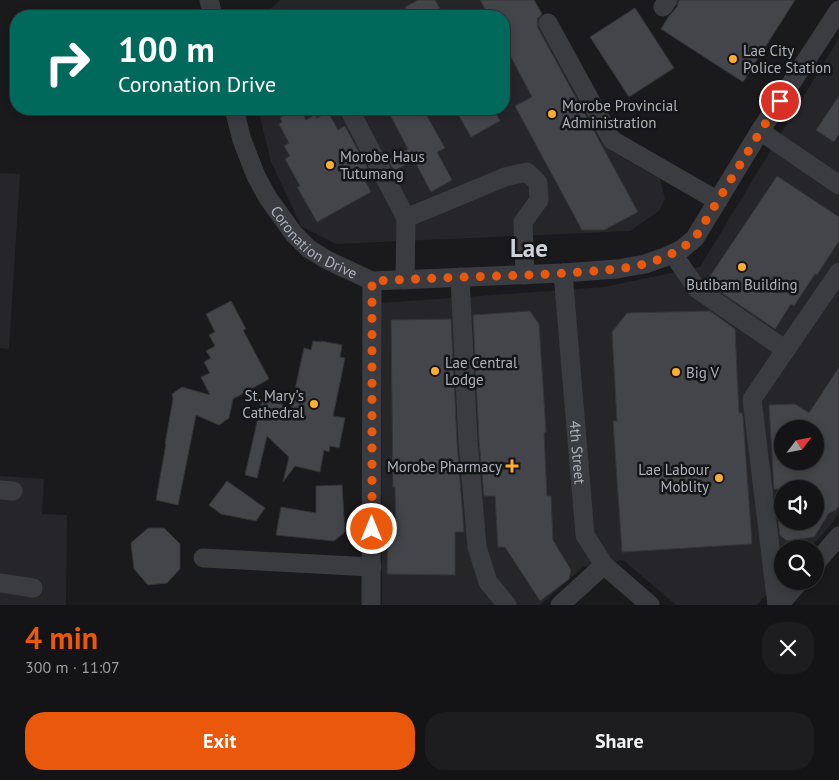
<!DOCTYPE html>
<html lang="en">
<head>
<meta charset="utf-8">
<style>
	:root { --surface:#141416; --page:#1d1d1f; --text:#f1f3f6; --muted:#9d9ea1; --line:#333335; --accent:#ea580c }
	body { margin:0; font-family:"PT Sans",sans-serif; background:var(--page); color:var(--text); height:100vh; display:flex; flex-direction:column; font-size:19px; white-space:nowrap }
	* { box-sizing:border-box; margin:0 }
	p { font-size:16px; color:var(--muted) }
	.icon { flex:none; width:28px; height:28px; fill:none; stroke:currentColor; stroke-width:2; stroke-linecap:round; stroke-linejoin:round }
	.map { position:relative; height:605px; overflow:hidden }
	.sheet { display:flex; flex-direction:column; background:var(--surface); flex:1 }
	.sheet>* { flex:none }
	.hud { position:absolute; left:10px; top:10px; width:500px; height:105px; border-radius:20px; box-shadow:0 2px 8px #0003,0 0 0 1px var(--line); background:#00695c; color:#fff; overflow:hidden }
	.needle { width:32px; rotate:58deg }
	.fabs { position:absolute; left:774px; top:420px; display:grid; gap:10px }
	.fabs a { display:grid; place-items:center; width:50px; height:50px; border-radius:50%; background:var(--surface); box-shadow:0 2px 8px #0003,0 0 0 1px var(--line); font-size:25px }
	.pin { position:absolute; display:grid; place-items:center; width:42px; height:42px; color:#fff; margin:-21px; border:2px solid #fff; border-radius:50%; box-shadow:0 1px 5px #0007 }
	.me { position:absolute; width:55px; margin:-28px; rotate:0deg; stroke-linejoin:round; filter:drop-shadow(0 0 4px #0008) }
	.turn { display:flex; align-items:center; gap:18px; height:105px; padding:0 25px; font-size:22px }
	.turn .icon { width:65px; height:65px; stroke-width:2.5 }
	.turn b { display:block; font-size:35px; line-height:42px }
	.round { display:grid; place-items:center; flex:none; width:52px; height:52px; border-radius:20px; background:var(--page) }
	.summary { display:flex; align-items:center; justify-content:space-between; height:85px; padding:0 25px }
	h1 { font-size:30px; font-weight:800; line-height:38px; color:var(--accent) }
	.primary-button { display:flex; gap:10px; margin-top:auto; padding:10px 25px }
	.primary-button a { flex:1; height:58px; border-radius:20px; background:var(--accent); color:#fff; font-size:20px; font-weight:800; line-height:58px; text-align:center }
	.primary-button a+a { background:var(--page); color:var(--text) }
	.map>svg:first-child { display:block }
</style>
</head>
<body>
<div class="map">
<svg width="839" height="605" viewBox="0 0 839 605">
	<rect width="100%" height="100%" fill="#1a1a1d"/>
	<path fill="#26262a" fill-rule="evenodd" d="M280,0H535L611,151L660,179L665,199L659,211L630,231L336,244L301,226L271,162L258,109H504V16H263Z
		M839,38V513L829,527L809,549H782V577L757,605H676L623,560L583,567L540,605H382L381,303L604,287L700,267ZM782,429H815V461H782ZM782,489H815V521H782Z
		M0,173L20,174L9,349L0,348Z
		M0,476L44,479L42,514L67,515L66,605H0Z"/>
	<path fill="#44454a" stroke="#343439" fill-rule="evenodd" d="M418,0H435L444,16H410L405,7Z
		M480,0H534L542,14L538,18L537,22L538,28L638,212L604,230H582L515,106L532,97L504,44V16H489Z
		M679,0H795L743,82L661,29L669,16L677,7Z
		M635,8L674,68L629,97L590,37Z
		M839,96V134L834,142L816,130Z
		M296,109H300L306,120L315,115L317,118L328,112L338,130L345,126L370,173L363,177L371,192L317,222L297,187L300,186L285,159L290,156L284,146L289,143L279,124L282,122L280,118Z
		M387,109H423L445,148L437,152L452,180L431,192L414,160L394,171L388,160L408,149Z
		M455,109H494L500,121L471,137Z
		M777,176L839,217V241L817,275L815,274L794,306L791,304L775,329L706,282Z
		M231,301L246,329L243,330L269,379L233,399L229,418L219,425L196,415L178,505L156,500L166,444H165L173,399L172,394L182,387L210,395L201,377L210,373L204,362L211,358L206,351L215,346L209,335L215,332L206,314Z
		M530,311L539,324L546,432L544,433L547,496H551L553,540L571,570L569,579L540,601L505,547H498L495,496H484L479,440L473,315Z
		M710,311L735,329L739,413H742L743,417L752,544L622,552L613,421H617L612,332L627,313Z
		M451,319L457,442L464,532H455V575L387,574L388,533H396L395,487H393L391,320Z
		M313,341L321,342V341L342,345L340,357L345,358L333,416L345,418L339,448L330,446L329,452L324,450L320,472L295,466L283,482L289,457L267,436L257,478L245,475L262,400L282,404L289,417L304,348L311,350Z
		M839,367V506L836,510L829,513L814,537L787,541L780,535L778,521H815V489H774L769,405L795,404L809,413ZM782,429H815V461H782Z
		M227,481L265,508L256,521L221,514L209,505Z
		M342,485L345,532L334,541L276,535L281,507L316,513V486Z
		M148,528H164L180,544V569L167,583L148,585L134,569L131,543Z"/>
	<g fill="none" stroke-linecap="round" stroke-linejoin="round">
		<g stroke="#3b3c42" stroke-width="19">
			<path d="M209,0L213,16"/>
			<path d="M663,7L668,0"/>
			<path d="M548,23L612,140L718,201"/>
			<path id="s1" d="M234,109L242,140L256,176L268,198L294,234L309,249L327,260L372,281L563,273L617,269L645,264L665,257L682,249L695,238L760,131L839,10"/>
			<path d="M349,109L406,218"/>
			<path d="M760,131L839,185"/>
			<path d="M673,254L697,289L786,350"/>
			<path id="s2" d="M563,273L585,535L604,565L650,605"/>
			<path d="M460,277L468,441L477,547L488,582L507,605"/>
			<path d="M405,280L406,218L505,177L527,172L538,183L539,200L523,222L525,275"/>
			<path d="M0,490L13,491"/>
			<path d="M203,558L372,567"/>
			<path d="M815,564L839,536"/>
			<path d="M0,583L33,588"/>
			<path d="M371,605L372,281"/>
			<path d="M560,605L604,565"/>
			<path d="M777,605L752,399L839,272"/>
			<path d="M779,605L800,581"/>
		</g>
	</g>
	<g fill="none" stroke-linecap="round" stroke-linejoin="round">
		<path stroke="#ea580c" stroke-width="9" stroke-dasharray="0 16.2" d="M372,529V281C415,279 458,277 501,276C528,275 555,274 581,272C624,269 661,267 695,238L760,132L780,101"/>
	</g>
	<g fill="#ffad30" stroke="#151518" stroke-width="2">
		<circle cx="733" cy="59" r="5"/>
		<circle cx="552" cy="114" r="5"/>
		<circle cx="330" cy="165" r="5"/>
		<circle cx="742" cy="267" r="5"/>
		<circle cx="435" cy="371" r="5"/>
		<circle cx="676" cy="372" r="5"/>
		<circle cx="314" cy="404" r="5"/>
		<path d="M509.5 458.5h5v5h5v5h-5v5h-5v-5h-5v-5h5z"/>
		<circle cx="719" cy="478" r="5"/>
	</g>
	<g text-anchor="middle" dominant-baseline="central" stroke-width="5" stroke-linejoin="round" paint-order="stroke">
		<g font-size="15" fill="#acb2bd" stroke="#151518" text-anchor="start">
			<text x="743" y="50">Lae City<tspan x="743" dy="17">Police Station</tspan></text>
			<text x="562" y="105">Morobe Provincial<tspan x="562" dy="17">Administration</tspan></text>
			<text x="340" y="156">Morobe Haus<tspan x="340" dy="17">Tutumang</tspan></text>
			<text x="742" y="284" text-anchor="middle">Butibam Building</text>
			<text x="445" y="362">Lae Central<tspan x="445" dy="17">Lodge</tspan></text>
			<text x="686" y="372">Big V</text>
			<text x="304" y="395" text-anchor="end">St. Mary's<tspan x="304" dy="17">Cathedral</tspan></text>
			<text x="502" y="466" text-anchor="end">Morobe Pharmacy</text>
			<text x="709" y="469" text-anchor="end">Lae Labour<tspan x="709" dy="17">Moblity</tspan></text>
		</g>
		<g font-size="15" fill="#acb2bd" stroke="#151518">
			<text stroke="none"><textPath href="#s1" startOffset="161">Coronation Drive</textPath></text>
			<text stroke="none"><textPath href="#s2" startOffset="180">4th Street</textPath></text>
		</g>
		<g font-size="25" font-weight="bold" fill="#cdd1d9" stroke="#151518">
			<text x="529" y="248">Lae</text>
		</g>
	</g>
</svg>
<div class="fabs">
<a><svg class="needle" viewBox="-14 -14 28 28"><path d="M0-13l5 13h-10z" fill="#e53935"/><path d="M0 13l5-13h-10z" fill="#9d9ea1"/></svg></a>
<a><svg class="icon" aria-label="sound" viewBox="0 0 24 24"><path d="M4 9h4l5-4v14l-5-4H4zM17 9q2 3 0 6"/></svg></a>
<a><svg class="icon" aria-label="search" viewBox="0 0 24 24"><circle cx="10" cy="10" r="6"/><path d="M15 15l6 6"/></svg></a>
</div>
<div class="pin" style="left:780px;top:101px;background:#d93025"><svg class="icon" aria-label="arrive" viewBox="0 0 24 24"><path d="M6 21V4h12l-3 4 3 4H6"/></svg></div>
<svg class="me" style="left:372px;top:529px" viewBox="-20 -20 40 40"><circle r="17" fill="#ea580c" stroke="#fff" stroke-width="3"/><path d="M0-11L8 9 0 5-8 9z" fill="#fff"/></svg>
<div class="hud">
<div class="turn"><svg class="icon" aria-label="right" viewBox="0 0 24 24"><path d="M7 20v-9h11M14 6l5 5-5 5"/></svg><div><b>100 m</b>Coronation Drive</div></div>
</div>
</div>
<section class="sheet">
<div class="summary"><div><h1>4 min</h1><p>300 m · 11:07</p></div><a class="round"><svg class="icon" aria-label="close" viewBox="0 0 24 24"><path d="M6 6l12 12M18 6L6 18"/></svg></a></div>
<div class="primary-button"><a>Exit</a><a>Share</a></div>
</section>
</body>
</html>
